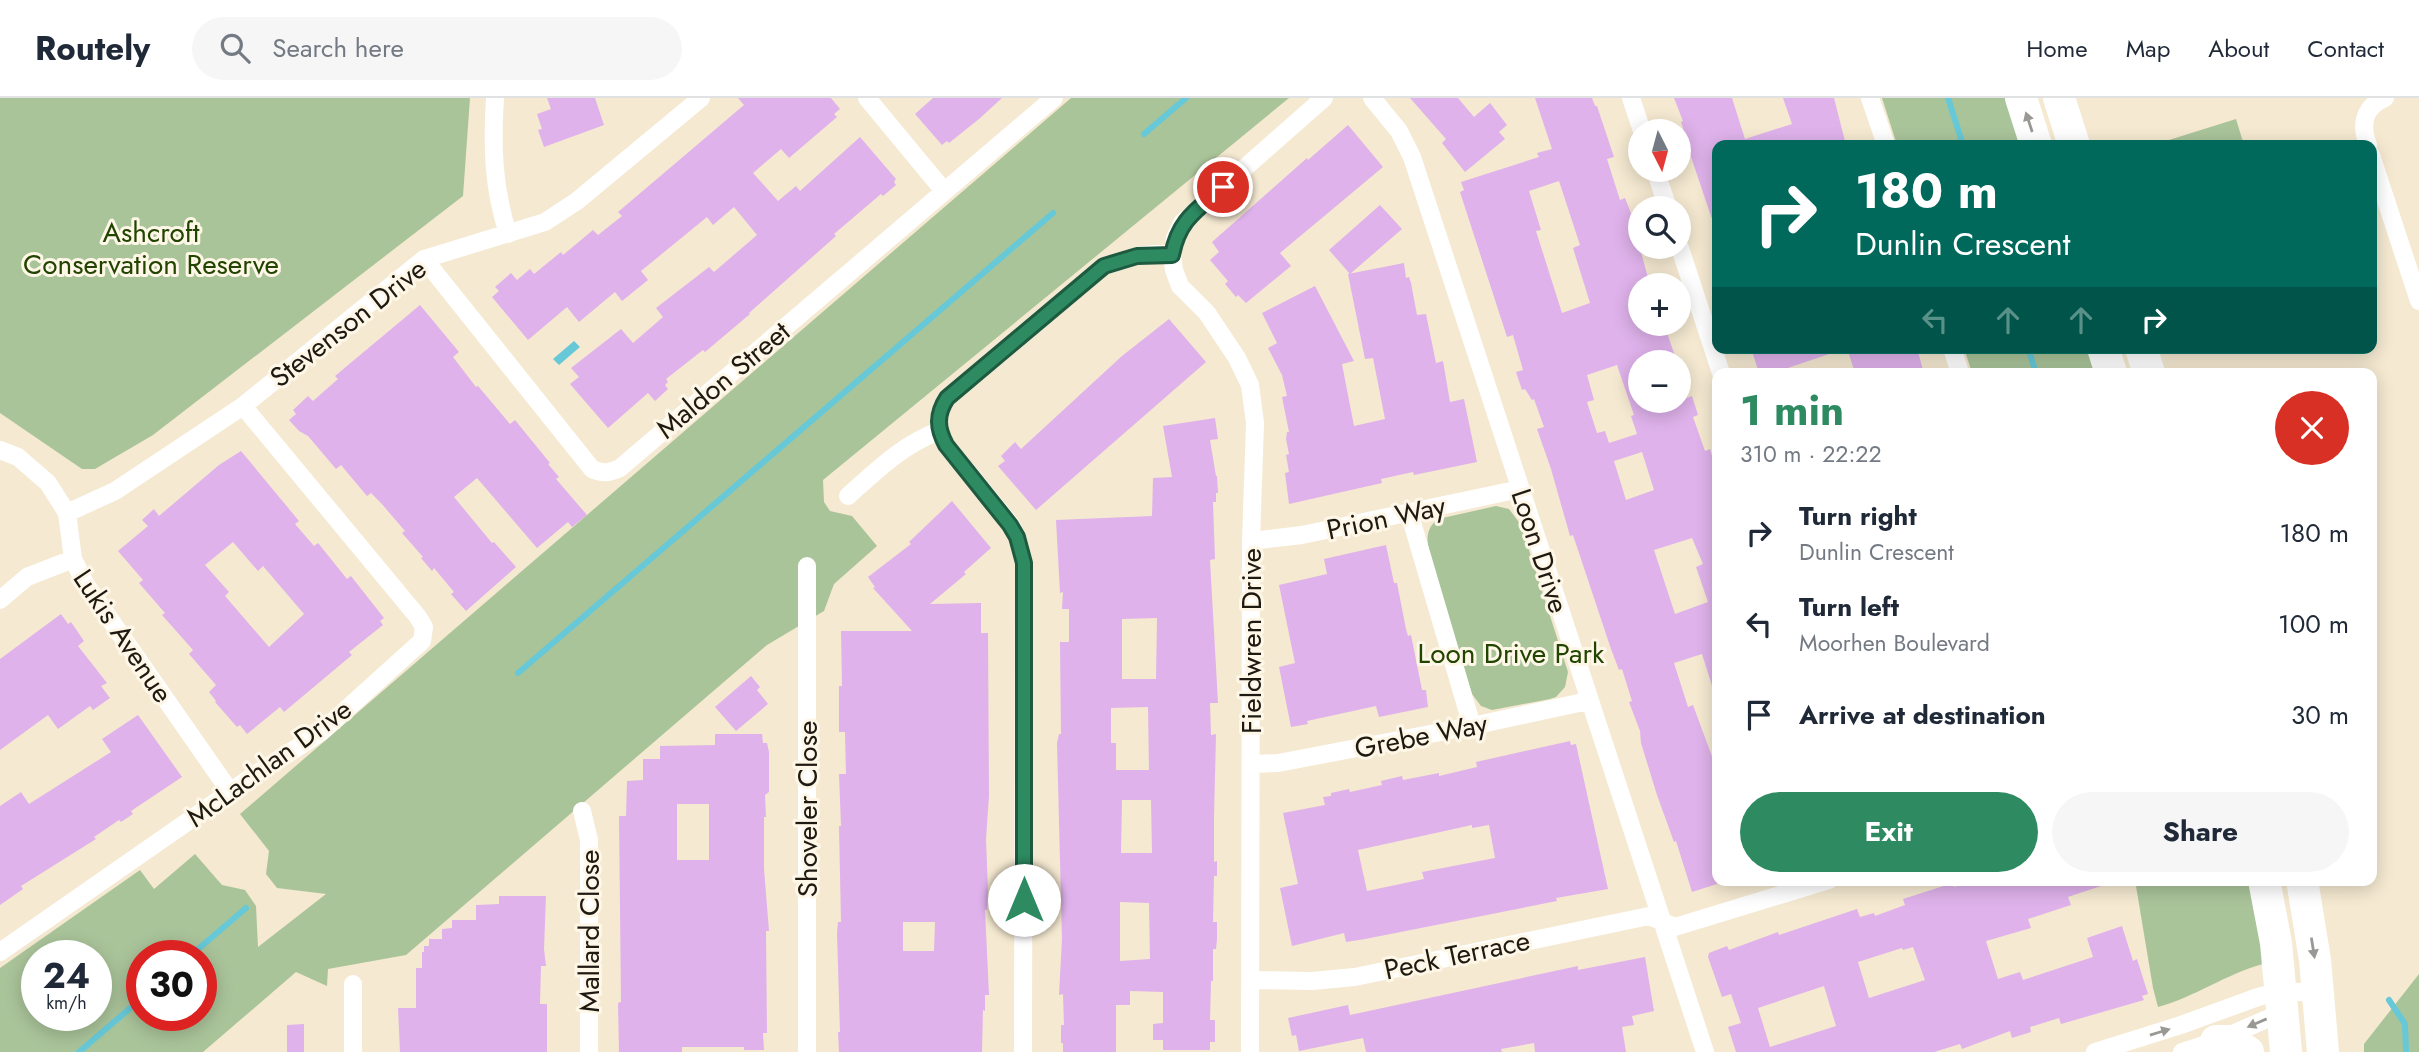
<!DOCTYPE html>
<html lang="en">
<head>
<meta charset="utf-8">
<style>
	:root { --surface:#fff; --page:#f6f6f7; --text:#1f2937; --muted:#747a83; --line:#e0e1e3; --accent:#2d8a61 }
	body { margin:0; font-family:Jost,sans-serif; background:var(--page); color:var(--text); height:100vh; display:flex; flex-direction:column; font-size:26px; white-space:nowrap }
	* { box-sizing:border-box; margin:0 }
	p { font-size:23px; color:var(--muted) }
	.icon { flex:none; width:38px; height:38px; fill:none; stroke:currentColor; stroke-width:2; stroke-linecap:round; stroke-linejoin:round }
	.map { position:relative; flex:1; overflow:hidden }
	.drawer { position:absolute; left:1712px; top:270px; width:665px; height:518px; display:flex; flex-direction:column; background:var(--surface); border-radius:14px; box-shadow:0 4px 18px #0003 }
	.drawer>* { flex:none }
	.guide { position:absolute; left:1712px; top:42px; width:665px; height:214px; border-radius:14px; box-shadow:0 4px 18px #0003; background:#00695c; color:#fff; overflow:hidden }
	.needle { width:46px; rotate:174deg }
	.buttons { position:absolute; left:1628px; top:21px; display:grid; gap:14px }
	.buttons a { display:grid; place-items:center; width:63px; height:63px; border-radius:50%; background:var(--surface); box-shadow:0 4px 18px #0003; font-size:35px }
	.speed { position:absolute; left:21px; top:842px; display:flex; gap:14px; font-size:35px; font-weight:700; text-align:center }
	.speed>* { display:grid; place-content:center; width:91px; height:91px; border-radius:50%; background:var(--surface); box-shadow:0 4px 18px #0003; line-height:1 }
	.speed small { font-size:18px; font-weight:400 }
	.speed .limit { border:10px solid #d22; background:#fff; color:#111 }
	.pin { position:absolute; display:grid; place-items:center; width:60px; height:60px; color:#fff; margin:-30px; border:4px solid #fff; border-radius:50%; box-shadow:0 2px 7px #0007 }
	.me { position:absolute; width:77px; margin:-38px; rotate:0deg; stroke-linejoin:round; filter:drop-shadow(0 0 5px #0008) }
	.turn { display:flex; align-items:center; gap:24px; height:147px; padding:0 28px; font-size:32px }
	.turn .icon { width:91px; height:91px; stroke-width:2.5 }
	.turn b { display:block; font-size:49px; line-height:60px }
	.lanes { display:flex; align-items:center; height:66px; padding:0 28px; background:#0003; justify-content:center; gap:35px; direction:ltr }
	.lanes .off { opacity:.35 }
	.round { display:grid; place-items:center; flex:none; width:74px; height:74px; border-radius:37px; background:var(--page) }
	.headline { display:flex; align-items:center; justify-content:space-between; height:119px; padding:0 28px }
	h1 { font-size:42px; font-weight:700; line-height:52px; color:var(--accent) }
	.action { display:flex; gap:14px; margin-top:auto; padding:14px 28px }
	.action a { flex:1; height:80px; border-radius:42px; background:var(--accent); color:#fff; font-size:28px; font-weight:700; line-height:80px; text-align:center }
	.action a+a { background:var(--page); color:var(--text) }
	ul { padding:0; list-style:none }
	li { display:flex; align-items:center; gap:21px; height:91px; padding:0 28px }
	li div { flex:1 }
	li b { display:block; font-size:26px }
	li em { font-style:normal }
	header { display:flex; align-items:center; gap:42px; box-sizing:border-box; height:98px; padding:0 35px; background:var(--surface); border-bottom:2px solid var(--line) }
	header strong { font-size:33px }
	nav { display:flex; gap:38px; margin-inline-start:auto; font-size:24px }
	.search { width:490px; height:63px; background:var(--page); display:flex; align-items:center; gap:18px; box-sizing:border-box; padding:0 24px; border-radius:38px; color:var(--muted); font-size:26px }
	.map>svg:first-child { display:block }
</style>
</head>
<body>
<header>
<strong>Routely</strong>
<div class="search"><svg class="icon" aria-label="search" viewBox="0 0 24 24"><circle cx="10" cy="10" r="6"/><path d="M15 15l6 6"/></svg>Search here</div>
<nav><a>Home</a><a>Map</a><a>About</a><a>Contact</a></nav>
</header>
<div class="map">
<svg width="2419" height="954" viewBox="0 0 2419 954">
	<rect width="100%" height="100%" fill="#f5e9d1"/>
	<path fill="#aac49a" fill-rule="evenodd" d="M0,0H470L463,98L153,337L95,371H82L0,315Z
		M1071,0H1289L823,382L824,404L830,413L852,418L877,448L834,486L824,513L767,547L406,857L328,871L327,888L296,874L203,954H0V870L140,772L154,791L195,756L222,787L245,792L256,808L258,849L326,796L277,790L266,776L269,753L240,716ZM37,858H96V917H37ZM142,858H201V917H142Z
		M1882,0H2010L2026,47H1897Z
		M2236,21L2244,47H2153Z
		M1964,250H2092L2100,275H1972Z
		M1496,408L1509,411L1521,427L1568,574L1565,589L1556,599L1550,601L1492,612L1481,608L1472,596L1429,453C1426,440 1427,429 1438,421Z
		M2135,782H2254L2263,866C2226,876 2195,899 2158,909L2153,890Z
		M2419,876V954H2364V946Z"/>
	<path fill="#67c8d7" d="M574,243L580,249L559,267L553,261Z"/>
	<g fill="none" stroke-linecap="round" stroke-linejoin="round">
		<path stroke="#67c8d7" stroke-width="6" d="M1948,0L1963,47
			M1144,36L1186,0
			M2028,250L2036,275
			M518,575L1053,115
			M190,858L246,810
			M2389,902L2405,926L2406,954
			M79,954L142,900"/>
	</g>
	<path fill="#dfb2eb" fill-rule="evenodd" d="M547,0H595L604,27L544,49L538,32L542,31L537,16L551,11Z
		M738,0H831L840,11L834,16L837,19L789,60L781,51L753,75L778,103L796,88L800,93L860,39L896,81L894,84L896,87L883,98L881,96L834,136L836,138L749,215L750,216L705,254L703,252L666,281L668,284L665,287L668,291L655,303L648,295L608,330L570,286L579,279L571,270L621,231L633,245L663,219L656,210L709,169L714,174L757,137L734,109L713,127L707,119L641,173L648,182L622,203L615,194L579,224L567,209L528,242L492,199L499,193L495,189L511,175L517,182L530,171L534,176L561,154L563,157L593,132L598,137L622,118L618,114L744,7Z
		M933,0H1002L979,21L949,45L947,43L942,47L915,16Z
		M1410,0H1458L1474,19L1490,5L1507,27L1499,34L1505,41L1465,74L1442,45L1446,41Z
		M1535,0H1592L1595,8H1597L1614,59L1607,61L1620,102L1625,100L1640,138V149H1643L1645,153L1641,154L1650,187H1640V226H1664L1677,264H1640V303H1678L1692,298L1698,317L1693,319L1705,353L1710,351L1717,375V591H1713L1702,556L1674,565L1688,609L1693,607L1717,672V786L1692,794L1676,743L1674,744L1657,697L1641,645L1640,633L1629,604L1632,603L1622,571L1619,572L1611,551L1573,437L1570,438L1551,371L1537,331L1544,329L1534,301L1532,302L1525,291L1522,292L1516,274L1523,272L1513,237L1507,239L1460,94L1464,92L1461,84L1539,59L1537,55L1552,51ZM1559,83L1580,147L1573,150L1590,205L1562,215L1536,133L1541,132L1529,93ZM1617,267L1634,317L1631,318L1637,336L1609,345L1605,333L1597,335L1587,304L1594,302L1587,277ZM1642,354L1654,392L1626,402L1614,363ZM1692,440L1703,466L1696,469L1708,504L1675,516L1654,452Z
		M1674,0H1732L1745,41L1792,26L1783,0H1834L1846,47H1717V127H1714L1687,47H1684L1680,34L1684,33L1681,24L1683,23Z
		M1348,27L1383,69L1280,155L1291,168L1246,205L1238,197L1236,199L1225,186L1228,183L1210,162L1219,154L1212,144L1307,60L1308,62Z
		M1380,107L1402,131L1350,176L1329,152Z
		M1404,165L1406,180L1409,179L1411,185L1417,217L1426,216L1436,265L1443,263L1450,304L1464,301L1477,364L1414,377L1413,374L1381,381L1382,385L1289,406L1285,375L1289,374L1286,357L1289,356L1286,341L1287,334H1289L1282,299L1287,298L1282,277L1268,250L1277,245L1262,215L1315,188L1354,263L1342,266L1354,328L1385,321L1373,260L1365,261L1348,176Z
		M420,207L459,254L453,259L476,289L478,288L510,326L515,322L550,365L548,366L559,379L556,381L587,417L572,429L568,424L537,450L477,380L454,399L492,445L494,444L516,469L466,513L451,496L454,494L434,470L432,473L421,460L423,459L402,435L405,433L381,405L371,395L367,398L341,367L336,371L308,338L299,333L289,322L296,316L293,312L308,298L313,303L338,281L335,278Z
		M1169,221L1206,264L1036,412L998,368L1005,363L1001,358L1015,344L1021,351L1122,258Z
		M1751,250H1838V253L1785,271L1787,275H1759Z
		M1847,250H1917L1923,272L1911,275H1855Z
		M1215,320L1218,341L1210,342L1216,378H1217L1218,395H1216V404H1213L1215,461L1210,462L1218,605H1210L1211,637L1216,636L1214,720V764L1217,763V778H1214L1213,824H1217V841L1216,851H1213V883H1211L1210,922H1215V944H1210V952H1163V942H1153V926L1163,925V894L1130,893V907H1116V954H1063V945H1061V927H1064L1063,896L1059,897L1062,841L1057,645L1059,636H1061L1060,544H1069V511H1062L1063,494L1060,495L1056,422L1152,418L1153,380L1172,379L1163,328ZM1157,520L1156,581H1122V521ZM1148,609L1149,672H1116V645H1111V610ZM1122,702H1151L1152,755H1121ZM1120,804L1149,805L1150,861L1120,863Z
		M241,353L299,423L295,426L314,448L318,445L347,481L351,478L384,520L380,523L383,527L349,554L352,557L284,614L280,609L247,636L240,627L237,629L215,604L216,603L209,594L216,587L189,556L193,552L162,517L165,515L139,485L143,482L118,453L148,428L142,422L154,411L159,418L219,367ZM233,444L258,473L263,468L304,516L269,549L225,498L229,494L205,467Z
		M952,403L991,450L964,474L966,476L930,506L981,505V535H988L989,698L986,741L988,793L987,812H985L989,897H985V913L983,912L982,954H839L838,934H840L837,835L838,824H841L839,728H841L839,676H846L845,634H839V588H842L841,533H912L873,490L875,489L868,479L911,446L909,444ZM903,824H935L934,853H903Z
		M1386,447L1394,485H1397L1406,531L1408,538L1411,537L1422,592H1426L1428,609L1379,619L1376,608L1307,623L1308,626L1291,629L1279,569L1295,565L1279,487L1327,476L1324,461Z
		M61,516L68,526L71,524L84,543L78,548L107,585L101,588L110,600L93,612L90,608L58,631L48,617L0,652V561Z
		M751,578L760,589L757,592L768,606L736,633L715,609Z
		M138,617L182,679L131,713L133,716L121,724L119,722L94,739L96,741L21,788L23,791L0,807V708L21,694L29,706L111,654L102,641Z
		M715,636H762L763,645H767L769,654V694L765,697L766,719H764V771L769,833H766L767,935H763L764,952H744V949H682V954H619L618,905L621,904L619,718H626L627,683L643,682V661H660V648L715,647ZM677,706H709V762H677Z
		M1570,643L1571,647L1576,646L1608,791L1556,800L1557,803L1365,841L1346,844L1344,835L1292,848L1280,790L1298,786L1283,715L1325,707L1323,699L1331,698V695L1349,691L1350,694L1382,687L1381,683L1402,678L1403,682L1439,675V678L1477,669L1476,664ZM1472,727V730L1489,727L1495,760L1422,774L1424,781L1367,793L1358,752Z
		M1990,782H2110V785L2068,799L2071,807L2028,821L2031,830L1986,843L1998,881L2020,874L2023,882L2093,859L2087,840L2122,828L2133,863L2137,861L2148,896L2142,898L2144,902L2061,926L2059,920L2030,929L2031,934L2012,940L2010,933L1962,951L1960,946L1934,954H1736L1728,929L1741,925L1731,896L1722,899L1708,859L1709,855L1727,848L1729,852L1778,834L1779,837L1857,811L1860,819L1874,815L1875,818L1905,807L1903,801L1953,785L1954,789L1969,784L1971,788ZM1913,849L1925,882L1869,900L1858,864L1902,850L1903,852ZM1824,888L1836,928L1770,949L1758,910Z
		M499,798H546L544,851L546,868H541L540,906H547V954H400L398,910H416V870H422V854H424V848H429V841H442V831L452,830V822H476V807L499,806Z
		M1645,859L1654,913L1632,918L1634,927L1622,929L1626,954H1535L1534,945L1501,951L1502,954H1366L1363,940L1299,953L1296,937L1292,938L1288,920L1348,907L1350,917L1578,868V872Z
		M304,926V954H287V927Z"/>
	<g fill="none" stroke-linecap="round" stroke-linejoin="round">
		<path stroke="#fff" stroke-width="18" d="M495,0C492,49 493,89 508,136
			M867,0L944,93
			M1372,0L1399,33L1412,59L1705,954
			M1631,0L1642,33
			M1870,0L1886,47
			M2368,47C2360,26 2364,9 2385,0
			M2371,57L2419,203
			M1655,72L1668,110
			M1678,144L1721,275
			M424,161L592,371C603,376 609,375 620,370L1054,0
			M1952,250L1960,275
			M0,352L18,359L48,385L67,415L73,461L86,487L231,695
			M848,398C877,372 902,347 939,333
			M1409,414L1472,628
			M67,415L115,393L243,308L424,161L545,124L577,103L701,0
			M1251,443L1302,437L1520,391
			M0,502L27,479L73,461
			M1252,666L1278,665L1472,628L1588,603
			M582,713L589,742V954
			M0,854L256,676L320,635L422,543L424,529L418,519L243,308
			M1250,882L1312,883L1355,879L1649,818L1675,829L1829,782
			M353,954V886
			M807,954V468
			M1023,954L1024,465L1017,439L1011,427L946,347C937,330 936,317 947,300L1104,168L1137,158L1155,156L1172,157
			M1250,954L1251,443L1255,325L1250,287L1237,260L1207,215L1180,188L1174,172L1172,157L1175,140L1182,125L1324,0
			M2095,954L2181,927L2258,899L2281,893L2318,895
			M2182,954L2216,943L2288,912"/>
		<path stroke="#fff" stroke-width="32" d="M2021,0L2036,47
			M2059,0L2074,47
			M2103,250L2111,275
			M2141,250L2149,275
			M2264,782L2276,845L2286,954
			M2302,782L2315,862L2323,954
			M2216,943H2231L2248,954"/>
	</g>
	<defs><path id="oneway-solid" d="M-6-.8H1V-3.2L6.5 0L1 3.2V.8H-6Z" transform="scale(1.75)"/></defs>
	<g fill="#9a9894">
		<use href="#oneway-solid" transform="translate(2029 24) rotate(-108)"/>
		<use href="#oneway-solid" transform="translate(2313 850) rotate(81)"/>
		<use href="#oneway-solid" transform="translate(2257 925) rotate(157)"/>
		<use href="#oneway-solid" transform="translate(2160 934) rotate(-17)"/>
	</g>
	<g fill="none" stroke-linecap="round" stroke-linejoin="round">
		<defs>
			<path id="route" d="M1024,802V465L1017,439L1010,427L946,347C937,330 936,317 947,300L1104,168L1137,158L1172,157C1179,121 1197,112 1223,89"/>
		</defs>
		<use href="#route" stroke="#1d5a3f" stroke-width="18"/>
		<use href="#route" stroke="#2d8a61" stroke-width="12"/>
	</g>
	<g text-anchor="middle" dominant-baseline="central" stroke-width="6" stroke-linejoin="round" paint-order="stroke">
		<g font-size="28" fill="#224401" stroke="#fef7e8">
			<text x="151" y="134">Ashcroft<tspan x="151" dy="32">Conservation Reserve</tspan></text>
			<text x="1511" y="555">Loon Drive Park</text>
		</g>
		<g font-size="28" fill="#1e1a11" stroke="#fef7e8">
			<text transform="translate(348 225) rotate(-38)">Stevenson Drive</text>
			<text transform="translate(723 282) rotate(-40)">Maldon Street</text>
			<text transform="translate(1386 420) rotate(-12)">Prion Way</text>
			<text transform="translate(1540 453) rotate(72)">Loon Drive</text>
			<text transform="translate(123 538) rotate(56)">Lukis Avenue</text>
			<text transform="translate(1251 543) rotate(-90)">Fieldwren Drive</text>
			<text transform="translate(1421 638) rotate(-11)">Grebe Way</text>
			<text transform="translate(269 665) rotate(-36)">McLachlan Drive</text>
			<text transform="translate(807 711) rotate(-90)">Shoveler Close</text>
			<text transform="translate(589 833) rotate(-90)">Mallard Close</text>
			<text transform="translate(1457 857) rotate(-12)">Peck Terrace</text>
		</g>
	</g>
</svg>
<div class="buttons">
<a><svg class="needle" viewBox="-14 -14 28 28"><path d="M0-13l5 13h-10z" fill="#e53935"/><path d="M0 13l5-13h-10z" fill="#747a83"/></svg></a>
<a><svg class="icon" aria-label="search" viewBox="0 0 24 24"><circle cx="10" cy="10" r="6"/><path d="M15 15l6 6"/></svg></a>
<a>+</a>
<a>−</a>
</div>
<div class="speed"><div>24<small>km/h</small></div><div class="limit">30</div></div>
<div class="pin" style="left:1223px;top:89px;background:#d93025"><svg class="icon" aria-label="arrive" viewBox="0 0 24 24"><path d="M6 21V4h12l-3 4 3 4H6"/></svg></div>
<svg class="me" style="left:1024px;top:802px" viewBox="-20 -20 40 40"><circle r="19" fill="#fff"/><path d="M0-13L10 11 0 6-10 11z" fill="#2d8a61"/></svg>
<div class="guide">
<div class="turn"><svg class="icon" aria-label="right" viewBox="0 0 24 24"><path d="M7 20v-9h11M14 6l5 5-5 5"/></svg><div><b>180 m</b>Dunlin Crescent</div></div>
<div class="lanes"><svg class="icon off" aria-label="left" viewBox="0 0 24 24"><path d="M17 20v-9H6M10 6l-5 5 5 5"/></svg><svg class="icon off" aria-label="ahead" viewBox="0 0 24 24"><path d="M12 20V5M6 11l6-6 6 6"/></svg><svg class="icon off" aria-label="ahead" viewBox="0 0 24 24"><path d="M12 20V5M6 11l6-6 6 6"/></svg><svg class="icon" aria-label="right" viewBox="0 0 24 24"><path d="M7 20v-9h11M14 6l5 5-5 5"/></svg></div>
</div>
<section class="drawer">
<div class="headline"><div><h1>1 min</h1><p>310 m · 22:22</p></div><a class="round" style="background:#d93025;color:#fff"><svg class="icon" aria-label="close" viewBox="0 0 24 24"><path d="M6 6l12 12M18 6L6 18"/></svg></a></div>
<ul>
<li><svg class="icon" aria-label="right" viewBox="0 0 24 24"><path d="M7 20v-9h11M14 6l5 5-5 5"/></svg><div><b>Turn right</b><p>Dunlin Crescent</p></div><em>180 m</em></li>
<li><svg class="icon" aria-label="left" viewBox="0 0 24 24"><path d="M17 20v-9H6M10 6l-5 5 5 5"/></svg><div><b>Turn left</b><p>Moorhen Boulevard</p></div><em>100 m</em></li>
<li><svg class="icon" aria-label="arrive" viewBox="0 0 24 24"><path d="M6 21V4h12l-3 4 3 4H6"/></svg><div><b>Arrive at destination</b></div><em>30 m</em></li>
</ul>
<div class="action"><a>Exit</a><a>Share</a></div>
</section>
</div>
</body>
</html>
